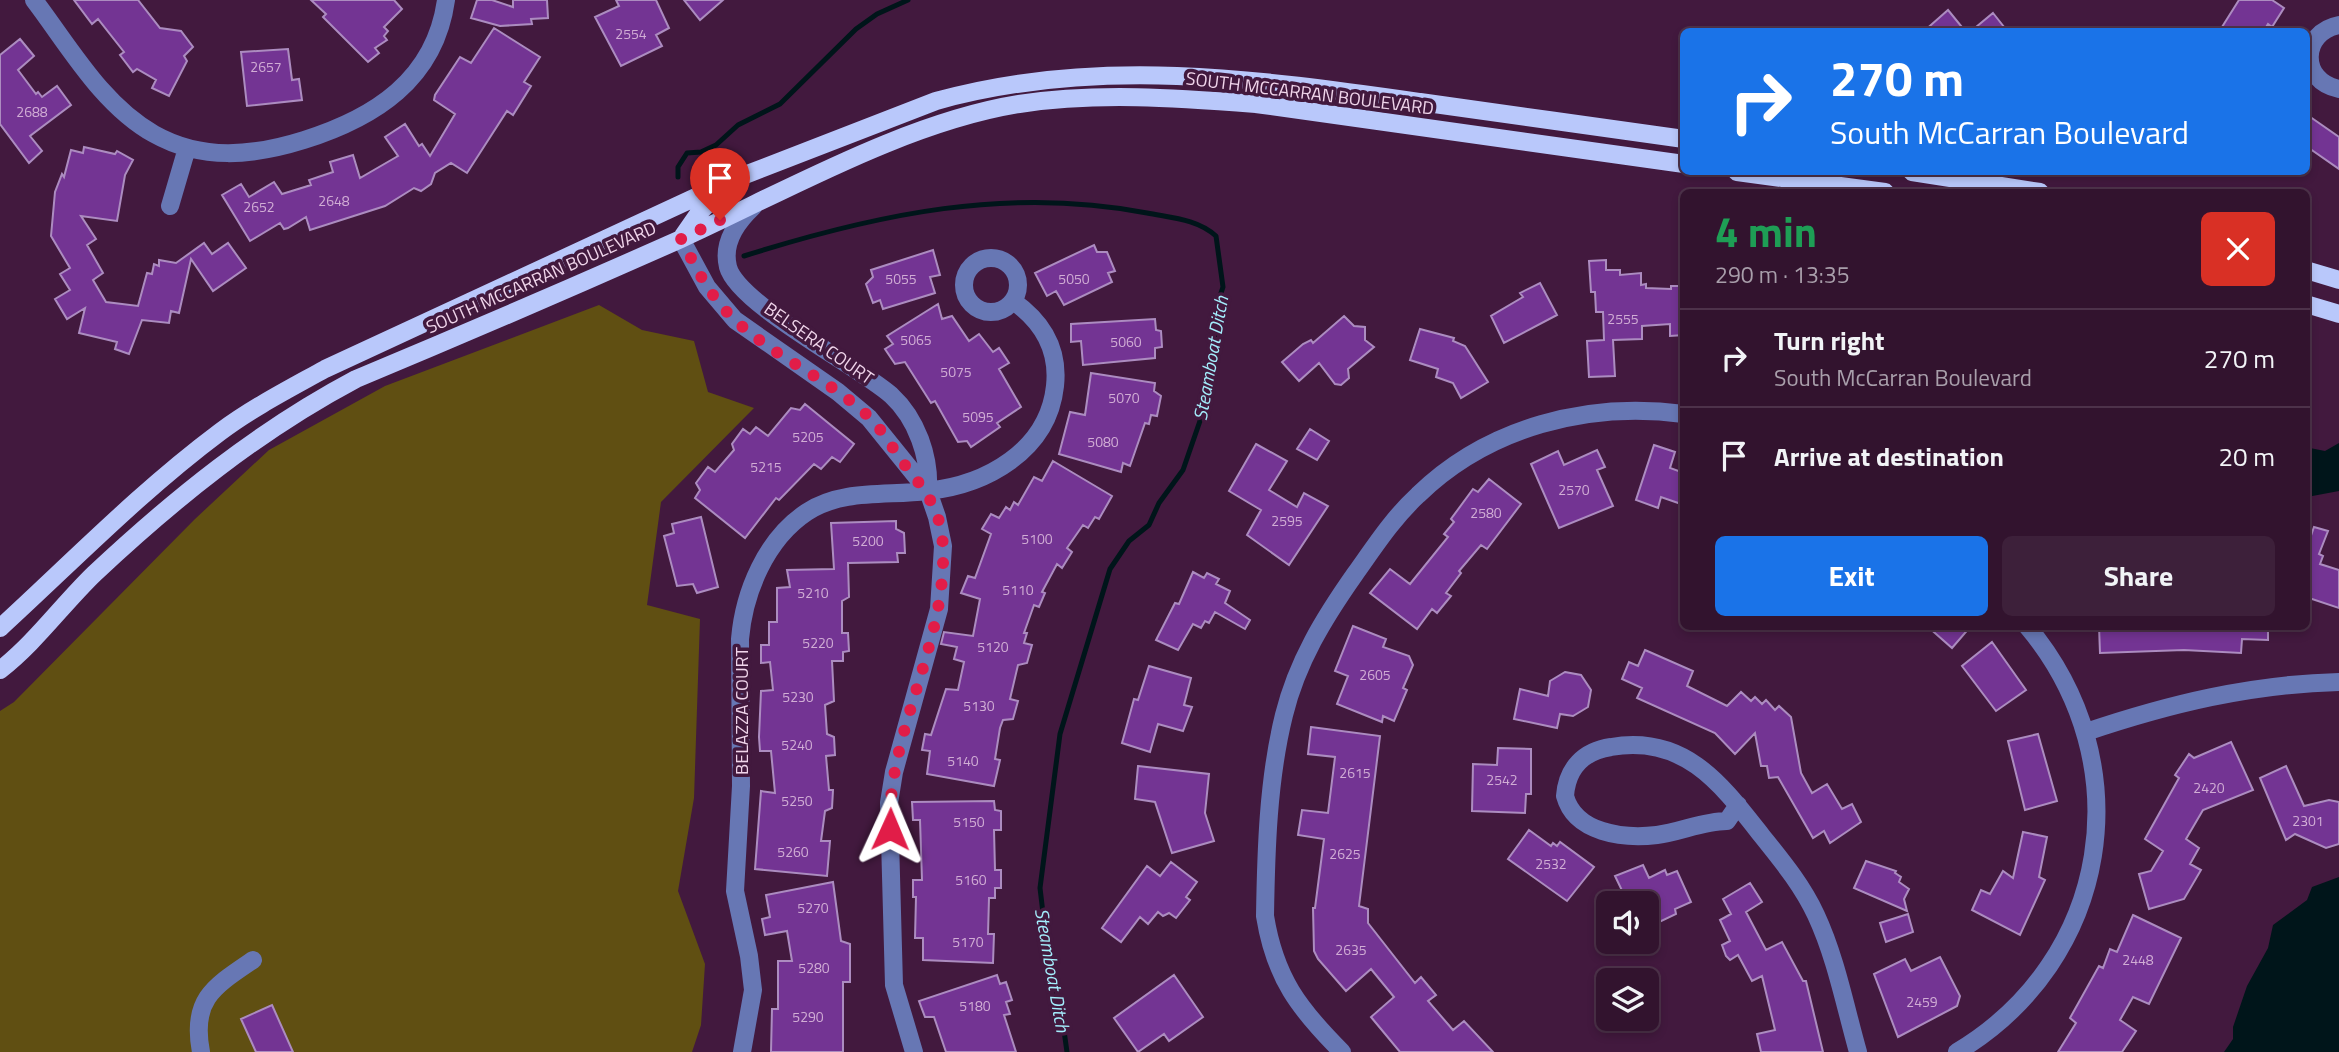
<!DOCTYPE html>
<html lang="en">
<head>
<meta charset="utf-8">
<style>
	:root { --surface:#32132e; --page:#3d203a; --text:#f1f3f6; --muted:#a89eaa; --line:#4d324a; --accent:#1a73e8 }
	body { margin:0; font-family:"Titillium Web",sans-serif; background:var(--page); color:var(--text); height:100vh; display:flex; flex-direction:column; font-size:26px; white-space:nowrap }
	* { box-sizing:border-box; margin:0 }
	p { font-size:23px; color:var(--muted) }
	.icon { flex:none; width:38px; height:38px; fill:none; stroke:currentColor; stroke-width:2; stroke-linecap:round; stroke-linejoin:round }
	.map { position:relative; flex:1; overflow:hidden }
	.drawer { position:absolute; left:1680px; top:189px; width:630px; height:441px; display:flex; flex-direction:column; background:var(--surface); border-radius:10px; box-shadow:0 4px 10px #0003,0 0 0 2px var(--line) }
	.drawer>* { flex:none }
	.hud { position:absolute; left:1680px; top:28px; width:630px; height:147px; border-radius:10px; box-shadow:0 4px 10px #0003,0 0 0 2px var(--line); background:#1a73e8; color:#fff; overflow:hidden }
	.buttons { position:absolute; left:1596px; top:891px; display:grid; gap:14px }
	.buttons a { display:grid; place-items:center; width:63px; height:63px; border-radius:10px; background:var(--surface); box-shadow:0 4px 10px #0003,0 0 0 2px var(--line); font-size:35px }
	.pin { position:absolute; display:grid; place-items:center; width:60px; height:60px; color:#fff; margin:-72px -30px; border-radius:50% 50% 50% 0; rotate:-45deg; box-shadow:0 0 7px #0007 }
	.pin .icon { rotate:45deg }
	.me { position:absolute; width:77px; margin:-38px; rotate:1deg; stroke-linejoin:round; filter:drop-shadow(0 0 5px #0008) }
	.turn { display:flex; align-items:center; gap:24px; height:147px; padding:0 35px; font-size:32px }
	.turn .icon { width:91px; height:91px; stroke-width:2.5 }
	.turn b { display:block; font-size:49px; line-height:60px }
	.round { display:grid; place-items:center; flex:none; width:74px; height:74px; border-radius:10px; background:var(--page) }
	.headline { display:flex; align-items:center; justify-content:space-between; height:119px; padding:0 35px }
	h1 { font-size:42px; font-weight:700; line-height:52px; color:#1e9e55 }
	.primary-button { display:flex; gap:14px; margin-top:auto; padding:14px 35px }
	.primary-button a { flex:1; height:80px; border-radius:10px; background:var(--accent); color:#fff; font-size:28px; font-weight:700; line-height:80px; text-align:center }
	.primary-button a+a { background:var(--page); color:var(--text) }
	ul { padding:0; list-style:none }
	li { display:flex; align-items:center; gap:21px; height:98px; padding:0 35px; border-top:2px solid var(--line) }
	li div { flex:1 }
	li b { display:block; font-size:26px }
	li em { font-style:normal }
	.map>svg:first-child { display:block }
</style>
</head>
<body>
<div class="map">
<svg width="2339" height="1052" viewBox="0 0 2339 1052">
	<rect width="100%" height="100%" fill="#42193e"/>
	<path fill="#604f12" d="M599,305L642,330L694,341L708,392L754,408L661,502L647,605L700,619L694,798L678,891L705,964L701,1025L692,1052H0V711L14,702L195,519L269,450L385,386Z"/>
	<path fill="#00151a" d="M2339,443V491L2307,497V444L2310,448L2325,451Z
		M2339,877V1052H2224L2233,1039V1027L2247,986L2268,948L2273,925L2307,900L2312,887Z"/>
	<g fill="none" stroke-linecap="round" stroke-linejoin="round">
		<path stroke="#00151a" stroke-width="5" d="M678,177V167L687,153L701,152L716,145L738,125L780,104L856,29L877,14L908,0
			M744,256C877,214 1009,186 1147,213C1172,218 1197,219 1216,236L1223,287L1218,302L1210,380L1201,418L1183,470L1159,503L1149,525L1129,541L1110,569L1060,734L1040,888L1050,972L1060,1002L1067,1052"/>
	</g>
	<path fill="#733493" stroke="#ac8cc0" stroke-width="2" d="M74,0H138L160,28L181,31L193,47L184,56L187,61L169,96L152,88L156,80L137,69L133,72L120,55L124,52L98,19L92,24Z
		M311,0H394L402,9L384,27L388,31L384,36L387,40L375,48L379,53L368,62L323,17L326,14Z
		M477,0H492L513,7V0H547L548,18L531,19L532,24L500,26L471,18Z
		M616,0H656L669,28L656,35L662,46L621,66L595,17L619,6Z
		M684,0H723L700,20Z
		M2239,0H2272L2284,8L2272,27L2268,24L2263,32H2229L2222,27Z
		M1948,10L1966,32H1923Z
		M1993,13L2008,32H1970Z
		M494,28L540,57L524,82L531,86L513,115L507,111L467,173L451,163L435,173L431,184L421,191L414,188L385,206L310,230L306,217L288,228L284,229L280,223L250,241L222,195L241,184L249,197L274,182L282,194L311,185L309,180L333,172L330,162L353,155L360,178L398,156L385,137L405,124L419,146L422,144L430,156L455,114L434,100L435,95L460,57L471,63Z
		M20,39L34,56L18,70L36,94L38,92L42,97L57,86L71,105L30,136L42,151L29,163L0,124V55Z
		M288,49L292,80L299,79L302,100L247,106L241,52Z
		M2306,114L2339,137V169L2306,146Z
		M84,147L115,154L117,151L133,160L125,175L117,221L81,216L96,239L87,245L103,273L93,280L106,302L138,306L147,273L152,274L154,264L159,266V260L176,263L204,243L212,254L228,243L246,268L213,291L191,259L179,313L171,311L169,323L142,320L129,354L115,349L117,342L79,333L85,308L67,319L55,299L70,290L60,274L70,268L51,236L55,192L62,174L64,177L71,150L83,153Z
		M1094,245L1097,252H1107L1115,271L1108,273L1112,282L1064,305L1056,291L1047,296L1035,273Z
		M933,250L940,275L930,277L935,293L883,309L880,300L873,303L866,284L873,277L871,270Z
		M1606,260V270H1620V275L1641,273V285L1646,284V288L1671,289V286H1684V335L1670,336V324L1642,326V339L1613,340L1615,376L1589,377L1587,341L1604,340L1603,312H1596L1595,292H1591L1589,261Z
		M1540,283L1557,315L1504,343L1491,316L1523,297L1520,293Z
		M938,304L942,319L952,316L969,341L979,334L993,352L999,348L1009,363L999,369L1021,407L997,423L1000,427L971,447L967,441L958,442L935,401L931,403L905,362L895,364L885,349L893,344L887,336Z
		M1344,316L1354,326L1365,327V340L1374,347L1348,369L1349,378L1341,385L1335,384L1319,363L1299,381L1282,362L1303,344L1311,340L1313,343Z
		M1155,319L1156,330L1161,331L1162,347L1155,348V358L1083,365L1081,341L1071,342V324Z
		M1420,329L1454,338L1453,341L1465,346L1488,382L1461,398L1453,383L1436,377L1438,369L1410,360Z
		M1091,373L1155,383L1154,391L1161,396L1157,416L1151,415L1149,424L1145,423L1130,466L1123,463L1121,472L1059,454L1070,412L1085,415Z
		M805,404L854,444L840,462L832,457L821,469L814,464L779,500L776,498L745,538L695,498L700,490L696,483L708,467L715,472L734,450L732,444L743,429L750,434L756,427L768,436L791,408L800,410Z
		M1310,429L1329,441L1317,460L1297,449Z
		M1256,444L1287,461L1269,490L1297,507L1304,493L1328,506L1289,565L1247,535L1261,510L1229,491Z
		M1654,445L1675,452L1670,468L1684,473V505L1661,497L1658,508L1636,500Z
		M1597,450L1605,467L1597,470L1613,506L1559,528L1531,464L1558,451L1564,465Z
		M1053,461L1112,496L1099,519L1095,517L1088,528L1083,525L1067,548L1072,552L1062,568L1057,564L1042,592L1045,593L1039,607L1034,605L1024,633H1027L1024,643L1032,645L1027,663L1018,665L1010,699L1018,701L1013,719L1003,720L1000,728L995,759L1000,760L994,786L927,774L930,751L922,750L925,734L931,735L946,689L958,690L964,662L954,659L957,647L941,644L944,632L973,636L980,599L961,593L968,576L975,578L991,534L982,529L991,514L999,518L1006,507L1010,510L1014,502L1018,505L1034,477L1042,481Z
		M1489,479L1521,504L1487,549L1481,545L1459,571L1461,573L1446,593L1451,596L1437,613L1432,609L1417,629L1370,593L1390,569L1410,584L1448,537L1444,534L1454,522L1451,519L1473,489L1478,492Z
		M701,517L718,587L697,593L693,584L677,586L664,536L674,533L672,524Z
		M896,521V529L904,533L905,553H897L898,562L848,563L849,597L842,601V633H848L849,651L843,652V661H832L834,701L825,705L827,734L834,737L835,755L826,756L829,790H833L832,808L825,811L821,841H830L827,876L755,869L761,791L775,793L771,751H760L759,737L761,691L773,690L770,662L761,663V645H769V622H777V588L790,587L787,570L834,569L831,523Z
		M2314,527L2328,531L2319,554L2323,556L2320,564L2339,570V608L2306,597V550Z
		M1193,572L1204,578L1207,573L1219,579L1216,584L1230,591L1225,603L1250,620L1245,629L1215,612L1209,623L1205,621L1201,628L1193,624L1178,650L1156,640L1175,603L1179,604Z
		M1353,626L1386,639L1383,647L1409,656L1413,665L1403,688L1407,690L1394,721L1383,716L1382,722L1337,704L1348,676L1335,671Z
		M1927,626H1971L1952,648Z
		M2099,626H2268V640L2242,639L2241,653L2184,650L2100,653Z
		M1992,642L2026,690L1996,711L1962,666Z
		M1645,650L1693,671L1687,686L1727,706L1741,692L1751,701L1755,697L1762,704L1766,700L1775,710L1779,706L1791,717L1801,773L1812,793L1827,784L1842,809L1852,804L1861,822L1830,843L1824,831L1813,838L1778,777L1769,778L1767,766H1761L1755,733L1735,754L1715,733L1637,698L1642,688L1622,679L1629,662L1638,666Z
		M1149,666L1191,678L1184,705L1192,707L1183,731L1158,724L1150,752L1122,743L1134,699L1138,700Z
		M1565,672L1581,675L1591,690L1588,707L1573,716L1560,714L1557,728L1514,719L1520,689L1548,696L1550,681Z
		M1311,727L1380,736L1359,906L1368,909V923L1415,983L1421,977L1436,995L1428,1001L1453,1030L1464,1021L1493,1052H1400L1371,1017L1394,997L1371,969L1346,991L1318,959L1314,951L1313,908H1315L1324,839L1298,835L1302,810L1328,813L1335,757L1308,754Z
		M2038,734L2057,801L2025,810L2008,741Z
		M2231,742L2253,790L2203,810L2186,839L2199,848L2190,864L2201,870L2184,899L2149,909L2139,874L2151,871L2163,851L2145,839L2179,778L2175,775L2189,754L2194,758Z
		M1498,748L1531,749V794H1526L1525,813L1472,811L1473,764L1497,765Z
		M1138,766L1209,774L1205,813L1214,841L1172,853L1155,802L1135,799Z
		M2286,766L2304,806L2329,800L2339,802V844L2326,848L2295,834L2286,840L2260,778Z
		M994,801L995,810L1001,811V830H994L995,870H1001V888H995V898H989L988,934H994L993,963L923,960V938H915L916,897H913V880H922L920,820H913L912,802Z
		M1529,830L1551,846L1553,843L1557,846L1560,842L1594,867L1567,901L1508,859Z
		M2023,832L2047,837L2039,877L2045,880L2020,935L1972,910L1981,890L1990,894L2003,871L2013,878Z
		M1866,861L1896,871L1895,873L1901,877L1899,882L1909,889L1904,899L1907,911L1854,888Z
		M1171,862L1197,882L1186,897L1190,900L1176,918L1169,913L1163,916L1158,912L1148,924L1140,917L1121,942L1102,928L1147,866L1160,876Z
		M1643,865L1649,878L1665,870L1667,875L1677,871L1691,902L1675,909L1676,914L1653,925L1650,920L1647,922V903H1628L1615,876Z
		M833,882L841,941L850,944V982H843V1052H771L772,1009H778V961H792L787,931L765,935L762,919L770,917L766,895Z
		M1750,883L1762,902L1746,912L1766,950L1782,942L1803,981H1806L1823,1052H1761L1757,1034L1775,1030L1762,976L1752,981L1738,955L1730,960L1726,956L1722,945L1730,941L1720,920L1731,914L1723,899Z
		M1908,914L1913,932L1886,942L1880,923Z
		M2133,915L2181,938L2149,1004L2133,997L2120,1020L2136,1031L2122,1052H2058L2076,1023L2070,1018L2099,966L2103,968L2110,949L2117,952Z
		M1940,957L1960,996L1957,1006L1898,1037L1874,974L1905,959L1911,971Z
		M997,975L1000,984L1006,982L1012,1000L1006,1002L1010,1014L1004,1015L1016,1052H946L934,1017H925L919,1001Z
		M1174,975L1203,1017L1169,1041L1164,1034L1138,1052L1114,1018Z
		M272,1005L293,1052H256L241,1019Z"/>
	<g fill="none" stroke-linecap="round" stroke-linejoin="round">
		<path stroke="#6777b4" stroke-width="18" d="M34,0C69,46 102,105 154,134C202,161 253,156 304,140C374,118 435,80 446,0
			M2339,25C2301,32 2299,81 2339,89
			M170,206L187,148
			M753,207C737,222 722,243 728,267C738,304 858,366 891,395C917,419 930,457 928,491
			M681,239L707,287L735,320L838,392L869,418L928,491L937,517L943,546L939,609L894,772L889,803L894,985L914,1052
			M964 285a27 27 0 1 1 54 0a27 27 0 1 1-54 0Z
			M2086,732C2169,704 2251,684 2339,682
			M1738,805L1727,821C1703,821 1681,832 1657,835C1623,839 1575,833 1565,796C1567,768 1584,751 1611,747C1685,734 1722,785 1762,836C1782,861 1802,885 1816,915C1836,958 1845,1006 1858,1052
			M201,1052C191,1000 213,987 253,960
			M742,1052L753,990L749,956L735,891L741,786L740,639C744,592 766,539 807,512C842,489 887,496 927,491C986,485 1048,451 1055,386C1059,349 1043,322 1013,301
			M1342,1052C1299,1009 1275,978 1265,916C1266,851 1268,779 1284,715C1297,662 1324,618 1355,574C1375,546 1393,518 1418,495C1488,427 1588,401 1684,414
			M1957,1052C2111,960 2142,763 2027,626"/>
		<path stroke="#b9c8fb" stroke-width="18" d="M1737,172L1885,192
			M1912,172L2040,192
			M683,236L699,213L721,191
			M2306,270L2339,280
			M2306,304L2339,314
			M0,628C72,562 141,491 220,432C252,408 289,389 325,369L737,178L936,101C1097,56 1258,79 1420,102C1508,115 1596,126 1684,139
			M0,670C35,643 62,605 94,574C174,499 258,431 356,379C464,334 573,287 681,239C784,192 906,122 1019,104C1097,92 1177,98 1256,104L1684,164"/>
	</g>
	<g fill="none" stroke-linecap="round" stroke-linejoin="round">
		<path stroke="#e11d48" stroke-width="12" stroke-dasharray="0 21.6" d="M720,220L681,239C696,267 709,296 733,318C774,358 829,378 870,418C885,433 895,453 908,469C929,495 942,514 943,549C946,646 887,733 890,829"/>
	</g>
	<g text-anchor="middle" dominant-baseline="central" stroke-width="7" stroke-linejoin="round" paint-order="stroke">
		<g font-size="14" fill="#d1add5">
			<text x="631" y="33">2554</text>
			<text x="266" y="66">2657</text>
			<text x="32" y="111">2688</text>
			<text x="334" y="200">2648</text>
			<text x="259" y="206">2652</text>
			<text x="901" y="278">5055</text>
			<text x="1074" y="278">5050</text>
			<text x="1623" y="318">2555</text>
			<text x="916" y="339">5065</text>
			<text x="1126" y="341">5060</text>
			<text x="956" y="371">5075</text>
			<text x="1124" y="397">5070</text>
			<text x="978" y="416">5095</text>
			<text x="808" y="436">5205</text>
			<text x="1103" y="441">5080</text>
			<text x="766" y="466">5215</text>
			<text x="1574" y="489">2570</text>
			<text x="1486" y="512">2580</text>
			<text x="1287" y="520">2595</text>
			<text x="1037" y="538">5100</text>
			<text x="868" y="540">5200</text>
			<text x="1018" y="589">5110</text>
			<text x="813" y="592">5210</text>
			<text x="818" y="642">5220</text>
			<text x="993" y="646">5120</text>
			<text x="1375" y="674">2605</text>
			<text x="798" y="696">5230</text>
			<text x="979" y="705">5130</text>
			<text x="797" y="744">5240</text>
			<text x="963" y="760">5140</text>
			<text x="1355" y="772">2615</text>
			<text x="1502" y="779">2542</text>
			<text x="2209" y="787">2420</text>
			<text x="797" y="800">5250</text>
			<text x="2308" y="820">2301</text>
			<text x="969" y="821">5150</text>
			<text x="793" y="851">5260</text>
			<text x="1345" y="853">2625</text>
			<text x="1551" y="863">2532</text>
			<text x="971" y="879">5160</text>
			<text x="813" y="907">5270</text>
			<text x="968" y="941">5170</text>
			<text x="1351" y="949">2635</text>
			<text x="2138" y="959">2448</text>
			<text x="814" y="967">5280</text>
			<text x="1922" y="1001">2459</text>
			<text x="975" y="1005">5180</text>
			<text x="808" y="1016">5290</text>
		</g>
		<g font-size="18" fill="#f0d5eb" stroke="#42193e">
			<text transform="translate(1310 93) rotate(7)">SOUTH MCCARRAN BOULEVARD</text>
			<text transform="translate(541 277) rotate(-24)">SOUTH MCCARRAN BOULEVARD</text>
			<text transform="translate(819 343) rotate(35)">BELSERA COURT</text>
			<text transform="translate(741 711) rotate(-90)">BELAZZA COURT</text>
		</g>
		<g font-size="19" font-style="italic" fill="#a4edfc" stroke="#42193e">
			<text transform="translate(1210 358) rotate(-80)">Steamboat Ditch</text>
			<text transform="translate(1053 970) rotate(80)">Steamboat Ditch</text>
		</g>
	</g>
</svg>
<div class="buttons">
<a><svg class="icon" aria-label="sound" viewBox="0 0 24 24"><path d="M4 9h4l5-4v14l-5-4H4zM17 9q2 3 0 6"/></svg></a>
<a><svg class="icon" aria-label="layers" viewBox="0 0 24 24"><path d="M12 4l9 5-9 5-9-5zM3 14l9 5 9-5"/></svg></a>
</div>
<div class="pin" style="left:720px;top:220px;background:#d93025"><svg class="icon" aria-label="arrive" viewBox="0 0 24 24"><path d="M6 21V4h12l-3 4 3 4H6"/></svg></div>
<svg class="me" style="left:890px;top:829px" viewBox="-20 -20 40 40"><path d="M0-17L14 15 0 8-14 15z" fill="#e11d48" stroke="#fff" stroke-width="4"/></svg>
<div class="hud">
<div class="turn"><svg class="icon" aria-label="right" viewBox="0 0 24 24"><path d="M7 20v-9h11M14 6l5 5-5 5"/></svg><div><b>270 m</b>South McCarran Boulevard</div></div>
</div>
<section class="drawer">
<div class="headline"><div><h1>4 min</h1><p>290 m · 13:35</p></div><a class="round" style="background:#d93025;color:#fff"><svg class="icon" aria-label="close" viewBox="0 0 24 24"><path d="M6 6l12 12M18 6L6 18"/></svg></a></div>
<ul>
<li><svg class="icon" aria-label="right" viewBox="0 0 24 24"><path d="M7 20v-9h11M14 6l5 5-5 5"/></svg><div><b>Turn right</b><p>South McCarran Boulevard</p></div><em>270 m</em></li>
<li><svg class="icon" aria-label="arrive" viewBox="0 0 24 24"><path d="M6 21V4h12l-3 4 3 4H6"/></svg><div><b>Arrive at destination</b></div><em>20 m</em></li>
</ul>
<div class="primary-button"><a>Exit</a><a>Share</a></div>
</section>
</div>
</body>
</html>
